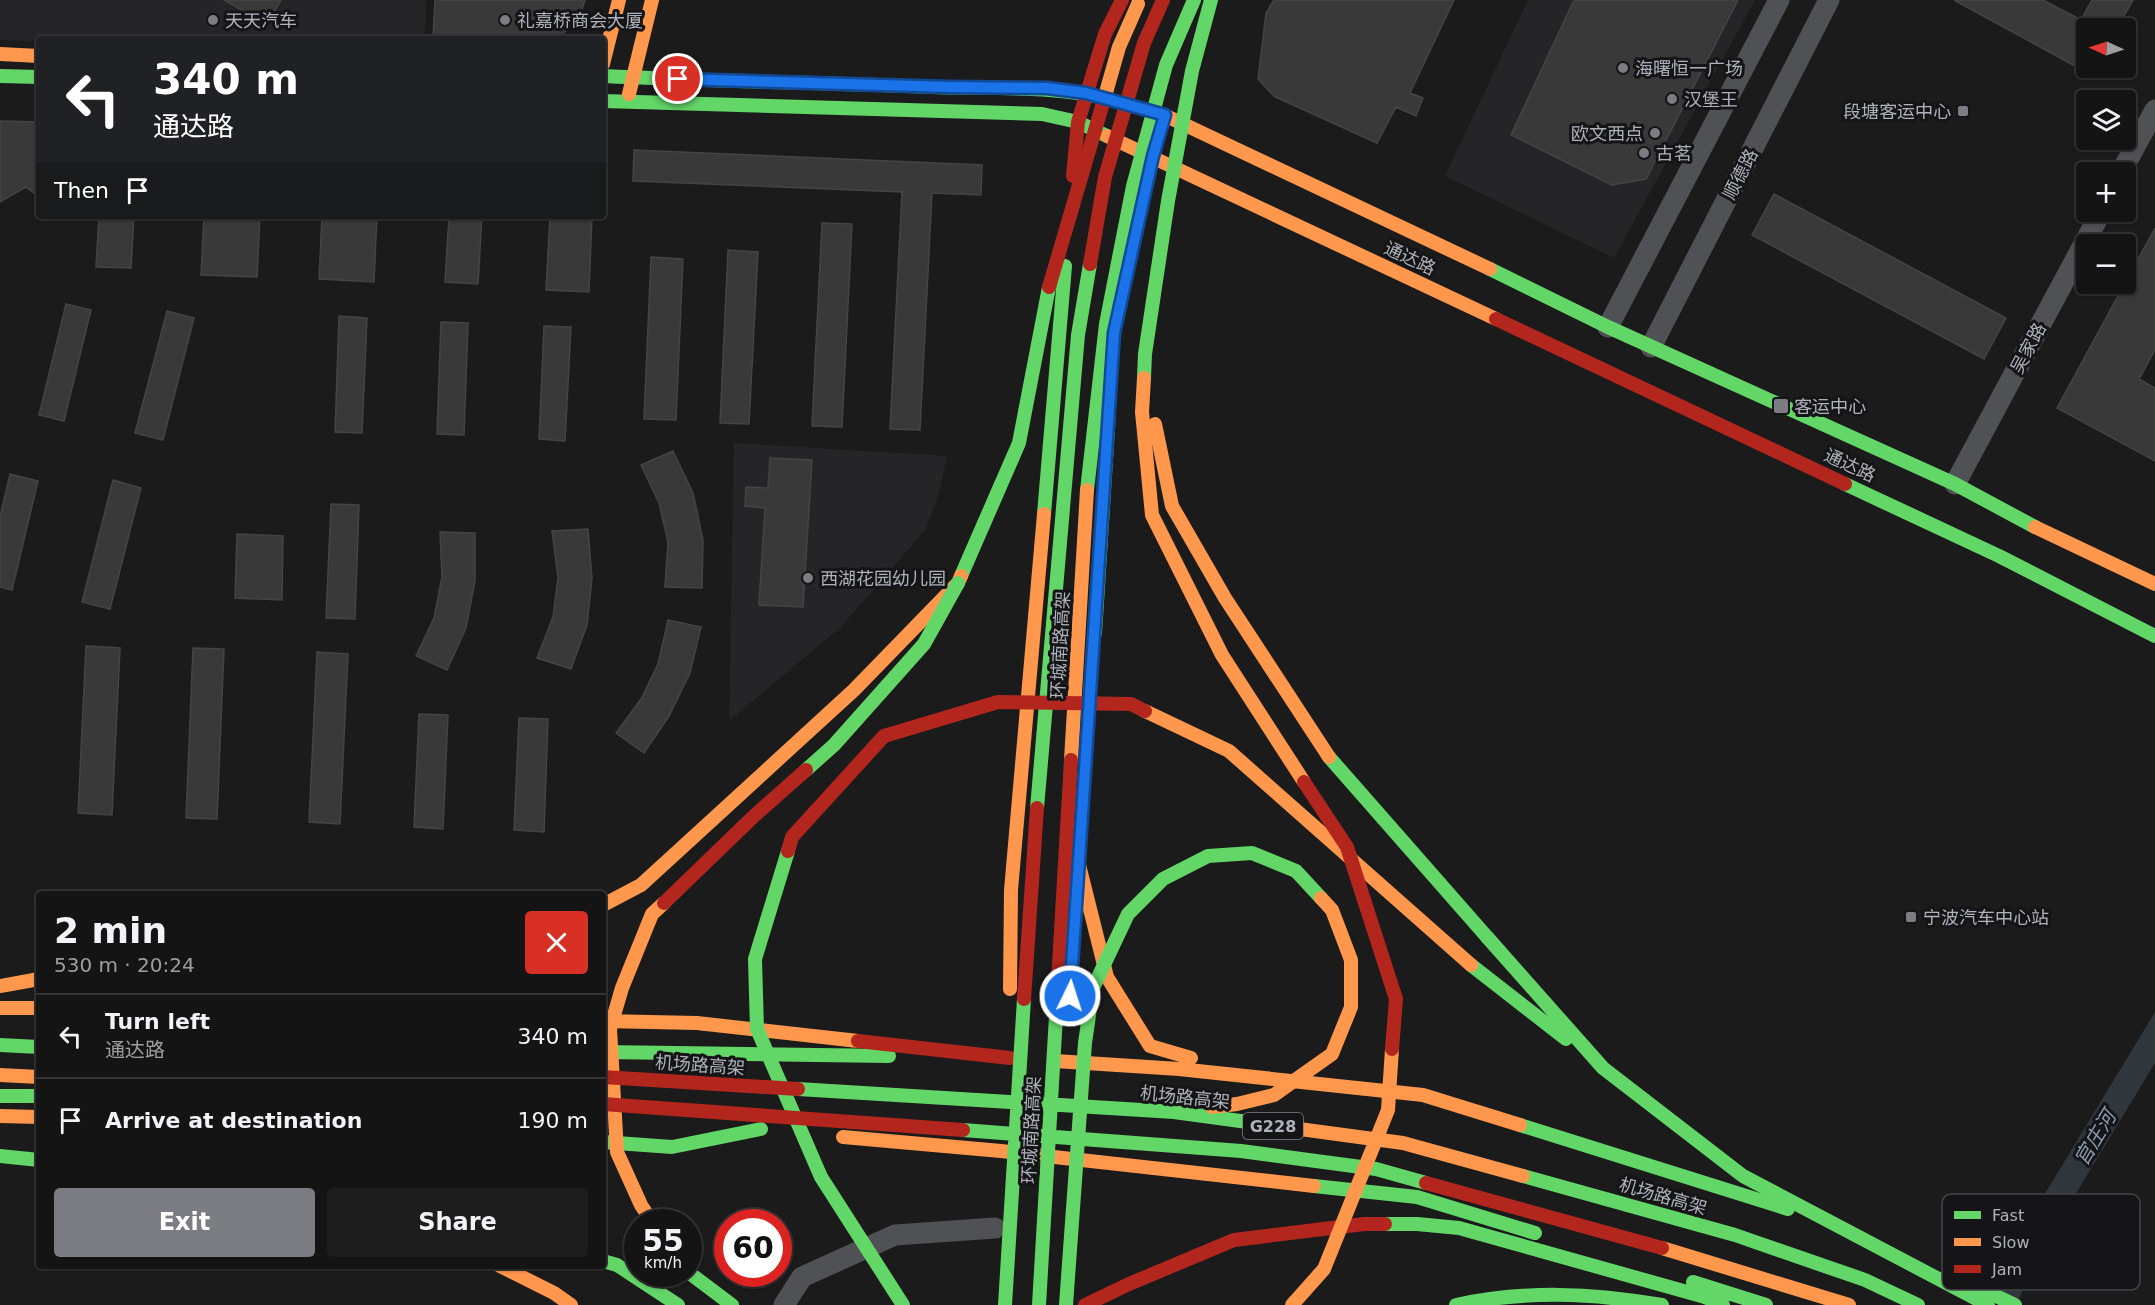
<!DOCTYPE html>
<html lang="en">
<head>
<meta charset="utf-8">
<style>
	:root { --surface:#141414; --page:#1d1d1d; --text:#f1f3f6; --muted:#9d9ea0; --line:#333334; --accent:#7b7d82 }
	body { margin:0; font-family:"DejaVu Sans","Noto Sans SC",sans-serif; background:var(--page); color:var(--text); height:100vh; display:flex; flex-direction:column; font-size:22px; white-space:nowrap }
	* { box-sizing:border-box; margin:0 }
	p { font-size:20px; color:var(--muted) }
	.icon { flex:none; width:33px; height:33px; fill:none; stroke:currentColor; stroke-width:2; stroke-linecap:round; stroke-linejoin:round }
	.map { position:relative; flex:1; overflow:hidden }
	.details { position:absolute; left:36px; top:891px; width:570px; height:378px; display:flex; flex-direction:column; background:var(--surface); border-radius:6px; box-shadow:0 2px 4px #0004,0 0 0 2px var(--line) }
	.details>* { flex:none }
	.banner { position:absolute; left:36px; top:36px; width:570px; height:183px; border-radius:6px; box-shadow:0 2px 4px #0004,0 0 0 2px var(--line); background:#202124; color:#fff; overflow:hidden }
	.needle { width:39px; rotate:273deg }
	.fabs { position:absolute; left:2076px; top:18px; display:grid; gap:12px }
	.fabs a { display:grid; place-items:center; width:60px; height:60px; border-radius:6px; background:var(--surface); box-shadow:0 2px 4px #0004,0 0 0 2px var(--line); font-size:30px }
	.speed { position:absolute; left:624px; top:1209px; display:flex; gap:12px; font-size:30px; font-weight:700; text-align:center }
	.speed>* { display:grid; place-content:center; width:78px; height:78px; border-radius:50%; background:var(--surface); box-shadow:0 2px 4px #0004,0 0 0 2px var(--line); line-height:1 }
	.speed small { font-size:15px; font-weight:400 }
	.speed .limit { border:9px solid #d22; background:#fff; color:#111 }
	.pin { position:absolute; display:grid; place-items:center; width:51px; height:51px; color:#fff; margin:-26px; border:3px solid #fff; border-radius:50%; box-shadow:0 2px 6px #0007 }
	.me { position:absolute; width:66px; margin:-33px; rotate:4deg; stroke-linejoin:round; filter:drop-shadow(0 0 4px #0008) }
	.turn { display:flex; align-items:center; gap:21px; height:126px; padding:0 18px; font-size:27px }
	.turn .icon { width:78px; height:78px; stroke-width:2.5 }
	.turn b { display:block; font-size:42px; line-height:51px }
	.then { display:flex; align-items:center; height:57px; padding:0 18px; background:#0003; gap:12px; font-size:22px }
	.round { display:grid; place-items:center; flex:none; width:63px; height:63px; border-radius:6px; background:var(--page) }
	.overview { display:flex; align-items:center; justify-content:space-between; height:102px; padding:0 18px }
	h1 { font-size:36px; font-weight:800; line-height:45px }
	.action { display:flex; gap:12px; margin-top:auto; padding:12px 18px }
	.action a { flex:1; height:69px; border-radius:6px; background:var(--accent); color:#fff; font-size:24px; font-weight:800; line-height:69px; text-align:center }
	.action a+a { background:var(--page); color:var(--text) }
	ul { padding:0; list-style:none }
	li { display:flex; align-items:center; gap:18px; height:84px; padding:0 18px; border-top:2px solid var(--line) }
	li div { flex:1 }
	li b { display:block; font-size:22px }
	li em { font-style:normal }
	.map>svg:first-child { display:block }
</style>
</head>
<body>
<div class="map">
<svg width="2155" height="1305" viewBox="0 0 2155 1305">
	<rect width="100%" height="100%" fill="#1b1b1b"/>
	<path fill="#252528" d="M0,0H426L425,39H39V41L0,40Z
		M1528,0H1755L1614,258L1445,176Z
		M734,443L947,456L939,493L926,529L841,627L729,721Z"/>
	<path fill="#2f363c" d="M2155,1012V1063L2032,1266L2017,1305L1998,1286V1271Z"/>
	<path fill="#39393a" stroke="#444447" stroke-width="1.5" d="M224,0H281L267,24Z
		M435,0H585L580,15L572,26L556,39H433Z
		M1274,0H1454L1410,93L1423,98L1416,116L1396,107L1377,143L1275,97L1258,79L1266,13Z
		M1574,0H1738L1646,179L1612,185L1511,135Z
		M1954,0H2043L2081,20L2092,0H2133L2117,28H2086V72Z
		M0,121L39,122V197L26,187L0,202Z
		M634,150L982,165L981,195L932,193L920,430L890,429L902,192L633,181Z
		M1774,194L2006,318L1984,359L1752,235Z
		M99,216H134L131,268L96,267Z
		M204,216H260L257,277L201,275Z
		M322,216H377L374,282L319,279Z
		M449,216H482L478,284L445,282Z
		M550,216H592L589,292L546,290Z
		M822,223L852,224L842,427L812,426Z
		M2155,228V350L2139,379L2155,388V461L2057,408Z
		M728,250L758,252L749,424L720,423Z
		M651,257L683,259L676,420L644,419Z
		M66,304L91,310L64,421L39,415Z
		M167,311L194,318L163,440L135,433Z
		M339,316L367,318L362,433L335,432Z
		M441,322L468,323L464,435L437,434Z
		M544,326L571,327L565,441L539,439Z
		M673,451L693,493L703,540L702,588L665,587L668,542L659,503L641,465Z
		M770,458L812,460L803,607L759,605L765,508L745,506L746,487L768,488Z
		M10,474L38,481L12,590L0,587V517Z
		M113,480L141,488L110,609L82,602Z
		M331,504L359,505L355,619L326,618Z
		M588,529L592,578L587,625L571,669L537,658L553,617L558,577L552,531Z
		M440,532L475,533V581L466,628L447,670L416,656L434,618L442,577Z
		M237,534L283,536L282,600L235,598Z
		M668,620L701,627L690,673L669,716L644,753L616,733L641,699L658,664Z
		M86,646L120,648L112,815L78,813Z
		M193,648L224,649L217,819L186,818Z
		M317,652L348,654L340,824L309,822Z
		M419,714L448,715L443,829L414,827Z
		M519,718L548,719L544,832L514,830Z"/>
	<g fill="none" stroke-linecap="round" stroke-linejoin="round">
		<path stroke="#505154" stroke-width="21" d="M2121,172L2155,110
			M1608,327L1779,0
			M1651,347L1829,0
			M1955,484L2101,212
			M784,1305L802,1277L895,1235L995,1228"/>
		<path stroke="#63d668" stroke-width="14" d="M0,76L39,77
			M603,76C713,81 822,83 932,87C992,89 1050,85 1109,99
			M603,101L1042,114L1078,122L1107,136
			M1490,269L1608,327L1955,484L2035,527
			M1845,484L1999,556L2155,636
			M1044,514L1065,266
			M961,576L1019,443L1049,287
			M1095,633L1109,412
			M1329,757L1487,937
			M1471,965L1566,1039
			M0,1045L39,1047
			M603,1052L889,1056
			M0,1096H39
			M1520,1125L1788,1209
			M603,1142L672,1147L761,1129
			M0,1156L39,1160
			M1314,1186L1417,1197L1535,1233
			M1385,1224H1417L1459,1228L1705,1297L1723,1305
			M603,1261L617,1265L678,1305
			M688,1272L732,1305
			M1963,1280L2015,1305
			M1693,1282L1766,1305
			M1456,1305C1526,1290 1592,1293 1662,1305"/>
		<path stroke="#ff974d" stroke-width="14" d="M0,54L39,56
			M603,64L619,0
			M629,94L652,0
			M1162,114L1490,269
			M1107,136L1496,319
			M1155,424L1172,506L1225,598L1329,757
			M2035,527L2155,584
			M1079,865L1107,977L1150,1046L1191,1058
			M603,905L641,885L854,690L958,583L961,576
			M0,986L39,979
			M1010,989L1011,890L1044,514
			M0,1008H39
			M603,1021L697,1023L858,1041
			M1055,1061L1179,1069L1423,1095L1520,1125
			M0,1075L39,1077
			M0,1116L39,1117
			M843,1137L1001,1151L1314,1186
			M500,1266L554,1293L571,1305"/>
		<path stroke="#b3261e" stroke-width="14" d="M1073,176L1078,122L1105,34L1122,0
			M1496,319L1845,484
			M858,1041L1010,1058
			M1085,1305L1129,1284L1234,1240L1364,1224H1385"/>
		<path stroke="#63d668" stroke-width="14" d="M1144,378L1145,354L1168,201L1192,71L1211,0
			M1087,490L1106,324L1133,186L1166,65L1194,0
			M806,770L834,745L924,644L958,583
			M1037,808L1078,335L1090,264
			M788,851L755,959L757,1029L821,1177L903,1305
			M1487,937L1603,1068L1743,1176L1988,1305
			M798,1089L1174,1112L1255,1123
			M963,1130L1241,1151L1376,1169L1426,1183
			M1523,1176L1735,1235L1865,1280L1918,1305
			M1005,1305L1024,999
			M1039,1305L1058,982
			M1066,1305L1085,1043L1093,988L1128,914L1163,879L1208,856L1252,853L1296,871L1321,898"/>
		<path stroke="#ff974d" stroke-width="14" d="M1103,103L1119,47L1138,4
			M1144,378L1142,412L1152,515L1222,655L1304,782
			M1145,711L1229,751L1471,965
			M1071,760L1087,490
			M1212,1107L1237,1104L1274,1095L1332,1054L1351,1007V960L1332,910L1321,898
			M1255,1123L1403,1143L1523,1176
			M652,1222L641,1205L617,1152L610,1029L622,988L652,914L664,903
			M1662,1248L1849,1305
			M1292,1305L1324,1269L1388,1110L1392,1049"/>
		<path stroke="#b3261e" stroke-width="14" d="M1090,264L1105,177L1144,43L1163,0
			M1049,287L1103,103
			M1304,782L1347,847L1396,999L1392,1049
			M788,851L792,837L884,736L998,702L1131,704L1145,711
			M664,903L754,816L806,770
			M1058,982L1071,760
			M1024,999L1037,808
			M603,1077L798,1089
			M603,1104L963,1130
			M1426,1183L1662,1248"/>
	</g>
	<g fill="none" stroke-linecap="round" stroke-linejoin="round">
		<defs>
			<path id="route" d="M678,79L949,87L1047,88L1086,93L1165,115L1153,156L1114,333L1070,996"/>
		</defs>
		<use href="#route" stroke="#114b97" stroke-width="15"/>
		<use href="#route" stroke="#1a73e8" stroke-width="10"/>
	</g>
	<g fill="#7b7d82" stroke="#151517" stroke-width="2">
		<circle cx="213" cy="20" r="6"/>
		<circle cx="505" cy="20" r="6"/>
		<circle cx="1623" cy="68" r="6"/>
		<circle cx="1672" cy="99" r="6"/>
		<rect x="1957" y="105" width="12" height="12" rx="3"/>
		<circle cx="1655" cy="133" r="6"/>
		<circle cx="1644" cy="153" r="6"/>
		<rect x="1773" y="398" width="16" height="16" rx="3"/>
		<circle cx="808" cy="578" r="6"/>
		<rect x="1905" y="911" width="12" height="12" rx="3"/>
	</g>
	<g text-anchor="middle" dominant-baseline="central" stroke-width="6" stroke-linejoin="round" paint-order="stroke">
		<rect fill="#151517" stroke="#808389" stroke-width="1.5" x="1243" y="1113" width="60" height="26" rx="4.5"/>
		<g font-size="16" font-weight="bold" fill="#aeb2ba">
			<text x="1273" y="1126">G228</text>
		</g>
		<g font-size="18" fill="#aeb2ba" stroke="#151517" text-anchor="start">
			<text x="225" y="20">天天汽车</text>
			<text x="517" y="20">礼嘉桥商会大厦</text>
			<text x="1635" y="68">海曙恒一广场</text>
			<text x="1684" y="99">汉堡王</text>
			<text x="1951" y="111" text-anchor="end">段塘客运中心</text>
			<text x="1643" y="133" text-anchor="end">欧文西点</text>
			<text x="1656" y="153">古茗</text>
			<text x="1794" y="406">客运中心</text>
			<text x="820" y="578">西湖花园幼儿园</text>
			<text x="1923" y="917">宁波汽车中心站</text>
		</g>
		<g font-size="18" fill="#aeb2ba" stroke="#151517">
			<text transform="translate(1740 174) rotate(-63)">顺德路</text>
			<text transform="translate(1410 258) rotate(25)">通达路</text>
			<text transform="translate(2028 348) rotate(-62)">吴家路</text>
			<text transform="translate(1850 465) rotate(25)">通达路</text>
			<text transform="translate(1060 645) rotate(-87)">环城南路高架</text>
			<text transform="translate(700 1065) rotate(4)">机场路高架</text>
			<text transform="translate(1185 1097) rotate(6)">机场路高架</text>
			<text transform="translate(1031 1130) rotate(-87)">环城南路高架</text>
			<text transform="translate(1663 1196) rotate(16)">机场路高架</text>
		</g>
		<g font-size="20" font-style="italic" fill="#899fb1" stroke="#151517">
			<text transform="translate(2095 1138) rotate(-59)">官庄河</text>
		</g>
	</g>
	<rect x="1942" y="1194" width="198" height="96" rx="9" fill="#151517" stroke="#434448" stroke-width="1.5"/>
	<rect x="1954" y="1211" width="27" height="8" fill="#63d668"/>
	<rect x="1954" y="1238" width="27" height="8" fill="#ff974d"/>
	<rect x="1954" y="1265" width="27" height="8" fill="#b3261e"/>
	<g font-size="16" fill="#aeb2ba">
		<text x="1992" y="1221">Fast</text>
		<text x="1992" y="1248">Slow</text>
		<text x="1992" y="1275">Jam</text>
	</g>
</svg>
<div class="fabs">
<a><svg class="needle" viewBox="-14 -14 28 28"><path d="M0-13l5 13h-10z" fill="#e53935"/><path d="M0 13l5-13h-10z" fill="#9d9ea0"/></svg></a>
<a><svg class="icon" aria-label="layers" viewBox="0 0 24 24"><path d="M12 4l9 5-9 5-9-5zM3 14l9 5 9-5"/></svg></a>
<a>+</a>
<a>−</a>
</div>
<div class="speed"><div>55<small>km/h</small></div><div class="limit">60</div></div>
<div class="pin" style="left:678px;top:79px;background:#d93025"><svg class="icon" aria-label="arrive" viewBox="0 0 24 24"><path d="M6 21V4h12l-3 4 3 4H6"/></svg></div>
<svg class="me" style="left:1070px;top:996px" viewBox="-20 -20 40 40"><circle r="17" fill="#1a73e8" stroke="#fff" stroke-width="3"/><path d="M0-11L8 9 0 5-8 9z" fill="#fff"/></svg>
<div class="banner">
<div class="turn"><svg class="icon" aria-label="left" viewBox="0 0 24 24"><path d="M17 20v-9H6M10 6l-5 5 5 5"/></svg><div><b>340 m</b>通达路</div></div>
<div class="then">Then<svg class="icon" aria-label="arrive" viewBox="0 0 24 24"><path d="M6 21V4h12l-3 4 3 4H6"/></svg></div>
</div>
<section class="details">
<div class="overview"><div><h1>2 min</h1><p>530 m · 20:24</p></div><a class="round" style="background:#d93025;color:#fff"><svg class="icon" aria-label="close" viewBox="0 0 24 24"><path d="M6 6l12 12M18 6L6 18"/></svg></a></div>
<ul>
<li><svg class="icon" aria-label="left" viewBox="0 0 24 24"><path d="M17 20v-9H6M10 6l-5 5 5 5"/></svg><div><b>Turn left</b><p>通达路</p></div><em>340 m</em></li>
<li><svg class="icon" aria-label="arrive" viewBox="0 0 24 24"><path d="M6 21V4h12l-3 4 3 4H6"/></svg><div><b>Arrive at destination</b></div><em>190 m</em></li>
</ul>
<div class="action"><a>Exit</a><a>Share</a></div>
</section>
</div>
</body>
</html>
